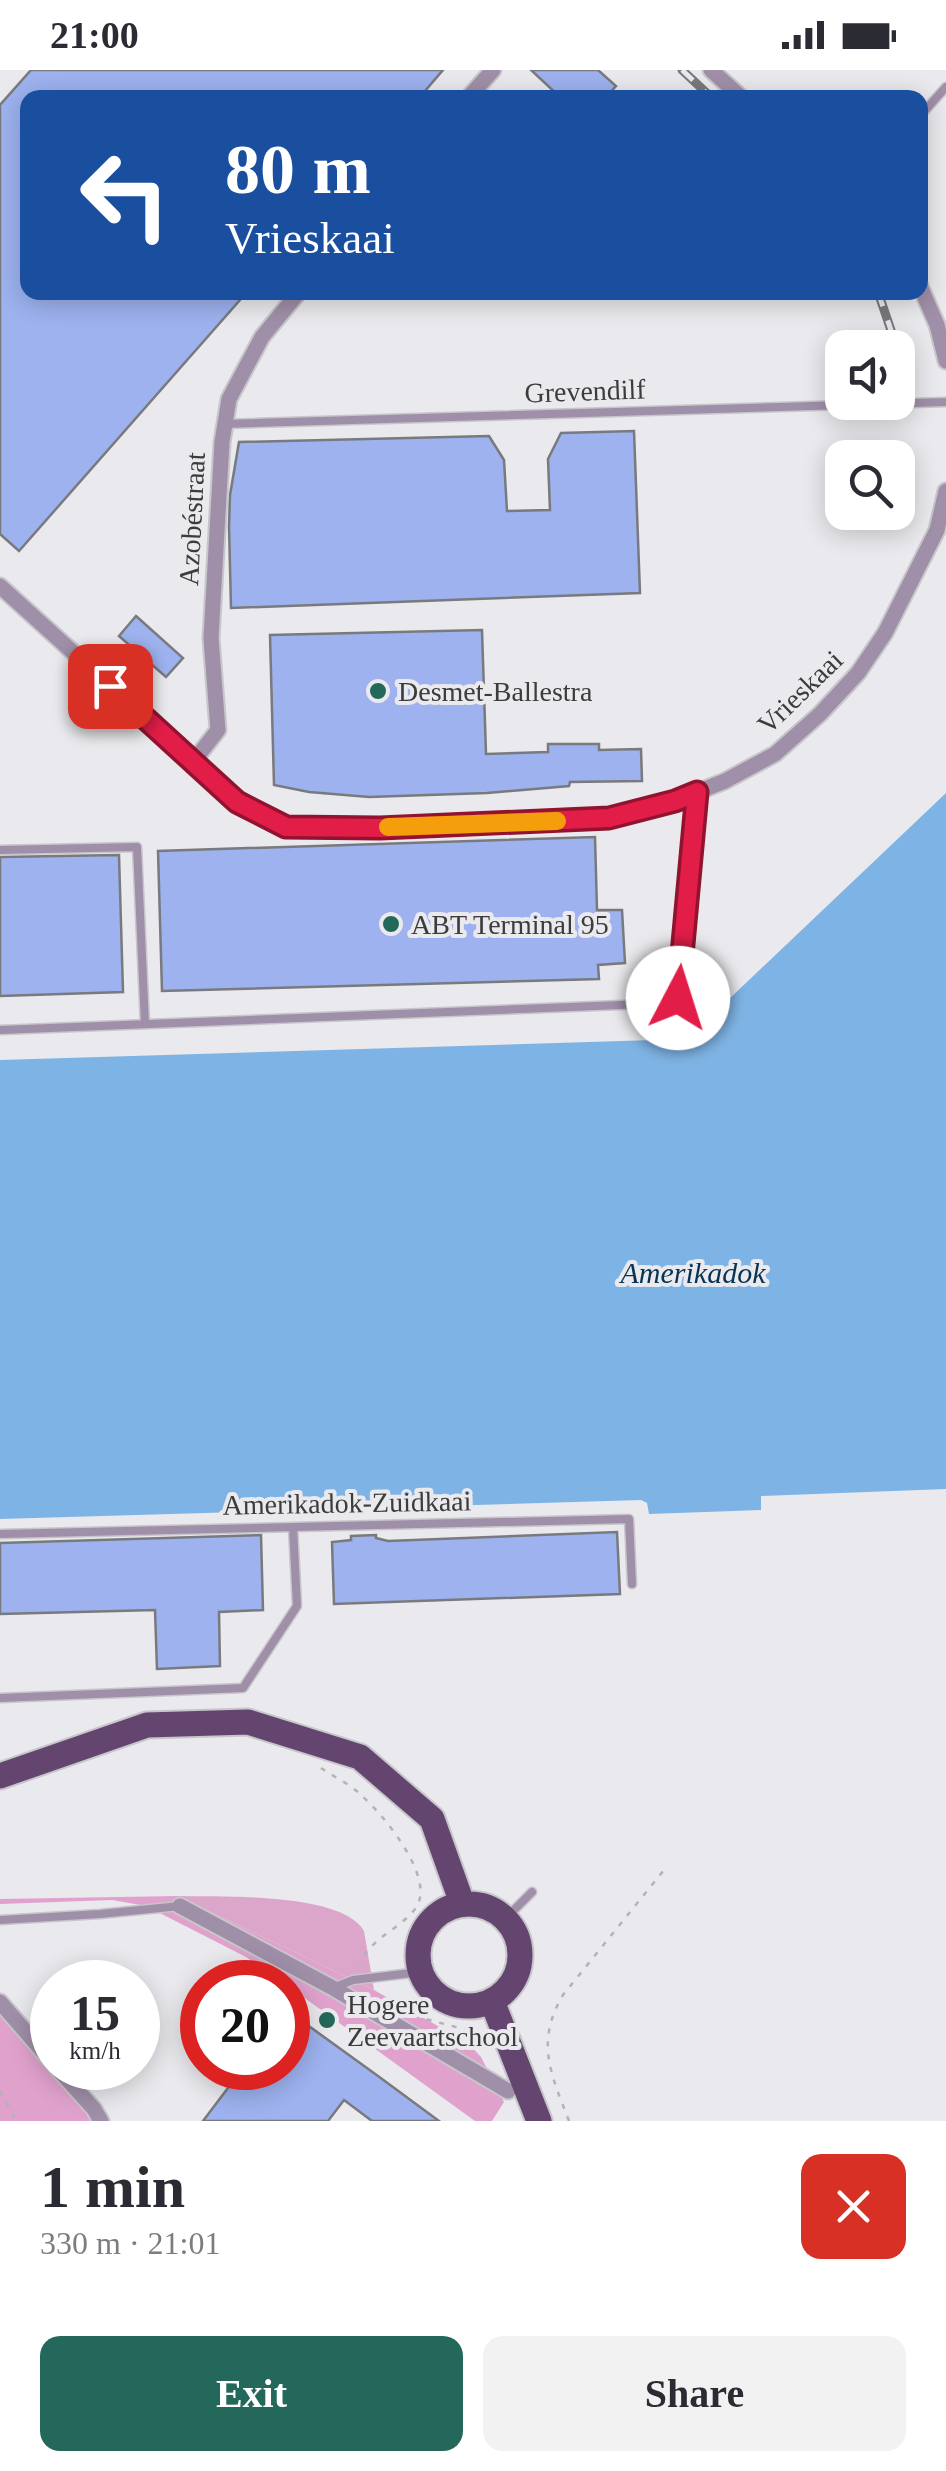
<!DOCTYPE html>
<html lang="en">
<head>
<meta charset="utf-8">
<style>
	:root { --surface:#fff; --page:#f2f2f3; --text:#2b2b33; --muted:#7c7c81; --accent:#23685b }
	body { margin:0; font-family:"Times New Roman",serif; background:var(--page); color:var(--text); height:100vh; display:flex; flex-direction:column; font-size:38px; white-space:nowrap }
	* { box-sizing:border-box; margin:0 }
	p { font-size:32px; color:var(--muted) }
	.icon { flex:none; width:55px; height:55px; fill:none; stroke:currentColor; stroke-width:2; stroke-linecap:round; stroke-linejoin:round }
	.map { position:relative; height:2051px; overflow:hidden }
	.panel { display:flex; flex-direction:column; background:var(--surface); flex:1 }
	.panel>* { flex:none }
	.guide { position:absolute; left:20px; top:20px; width:908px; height:210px; border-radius:20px; box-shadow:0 5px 25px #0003; background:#1a4fa0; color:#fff; overflow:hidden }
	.buttons { position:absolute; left:825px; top:260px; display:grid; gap:20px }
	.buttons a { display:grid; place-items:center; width:90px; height:90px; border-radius:20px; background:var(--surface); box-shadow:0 5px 25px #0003; font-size:50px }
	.speed { position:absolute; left:30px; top:1890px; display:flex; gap:20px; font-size:50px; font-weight:700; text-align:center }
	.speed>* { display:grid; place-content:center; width:130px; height:130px; border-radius:50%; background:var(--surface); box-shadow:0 5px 25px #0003; line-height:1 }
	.speed small { font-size:25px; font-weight:400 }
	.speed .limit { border:15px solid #d22; background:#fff; color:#111 }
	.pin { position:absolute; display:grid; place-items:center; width:85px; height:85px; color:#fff; margin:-42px; border-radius:20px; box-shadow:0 5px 15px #0006 }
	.me { position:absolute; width:110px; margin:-55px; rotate:5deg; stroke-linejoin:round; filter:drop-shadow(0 0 8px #0008) }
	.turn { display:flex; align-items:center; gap:35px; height:210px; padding:0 40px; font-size:45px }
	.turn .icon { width:130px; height:130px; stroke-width:2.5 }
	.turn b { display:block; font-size:70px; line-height:85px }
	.round { display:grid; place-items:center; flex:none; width:105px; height:105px; border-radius:20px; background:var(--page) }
	.headline { display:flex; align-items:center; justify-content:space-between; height:170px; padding:0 40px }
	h1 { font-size:60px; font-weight:800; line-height:75px }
	.button { display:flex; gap:20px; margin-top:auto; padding:20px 40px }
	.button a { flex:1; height:115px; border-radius:20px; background:var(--accent); color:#fff; font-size:40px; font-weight:800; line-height:115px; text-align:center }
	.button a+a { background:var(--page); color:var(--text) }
	.status { display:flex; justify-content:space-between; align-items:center; height:70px; padding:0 50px; background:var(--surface); direction:ltr }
	.status svg { height:28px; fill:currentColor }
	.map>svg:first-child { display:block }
</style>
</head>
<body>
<div class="status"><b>21:00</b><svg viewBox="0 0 49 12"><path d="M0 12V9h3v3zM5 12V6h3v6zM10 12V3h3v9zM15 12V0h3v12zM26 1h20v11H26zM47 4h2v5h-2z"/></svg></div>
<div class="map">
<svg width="946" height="2051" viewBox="0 0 946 2051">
	<rect width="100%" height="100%" fill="#eae9ed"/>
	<path fill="#dca6cb" d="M178,1826C219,1827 343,1822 364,1861L374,1920Z"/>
	<path fill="#e0a2cd" d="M178,1826L374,1920L468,1973L481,1987L504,2032L492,2051H475L288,1916V1912H283L246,1887L146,1836L112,1830L0,1834V1829Z
		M0,1945L84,2038L90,2051H0Z"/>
	<path fill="#7eb4e5" d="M946,723V1419L761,1426V1440L649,1444L647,1433L641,1430L0,1449V990L687,969Z"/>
	<path fill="#9db2ef" stroke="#797a7d" stroke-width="2.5" d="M31,0H443L419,28H28V222H247L19,481L0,464V35Z
		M531,0H598L616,16L605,28H561Z
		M634,361L640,523L231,538L229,456L230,425L239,372L489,366L504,390L507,441L550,440L548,389L561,363Z
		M136,546L183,588L166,607L119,566Z
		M482,560L486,684L548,682V674H599V680L641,679L642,711L570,712L569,716L487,723L369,727L309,722L274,715L270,565Z
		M595,767L597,840H622L625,893L598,895L599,909L162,921L158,781Z
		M119,785L123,922L0,926V787Z
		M617,1462L620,1524L334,1534L332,1472L351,1470V1466L376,1465V1468L388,1471Z
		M261,1465L263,1540L219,1542L220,1596L157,1599L155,1540L0,1544V1473Z
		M288,1941L378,2006L439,2051H372L344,2030L328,2051H203L243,1998H288Z"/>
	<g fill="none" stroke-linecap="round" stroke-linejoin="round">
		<defs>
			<path id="lane" d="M920,46L946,17
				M225,354L946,332
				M0,780L137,777L145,954
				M0,960L670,933L678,928L697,723
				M0,1464L629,1449L632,1514
				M0,1628L243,1618L297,1536L293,1457
				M506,1848L532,1822
				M0,1850L100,1844L180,1836
				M333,1918L353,1910L420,1902"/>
			<path id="street" d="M711,0L742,28
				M468,28L493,0
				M920,216L937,255L946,291
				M0,516L237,731L286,757L380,758L609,748L675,731L725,711L775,684L820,644L858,603L885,563L937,460L946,421
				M193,692L218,660L211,568L222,372L229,329L262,267L299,222
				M180,1836L333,1918L508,2021
				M0,1932L52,1992
				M57,1998L94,2039L101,2051"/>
			<path id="primary" d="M0,1706L147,1655L248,1652L360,1687L432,1749L462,1833
				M418 1885a51 51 0 1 1 102 0a51 51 0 1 1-102 0Z
				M492,1931L539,2051"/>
		</defs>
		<use href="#lane" stroke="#c7c6ca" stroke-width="11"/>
		<use href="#street" stroke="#c7c6ca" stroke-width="19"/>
		<use href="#primary" stroke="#c7c6ca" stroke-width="29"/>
		<path stroke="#b3b2b5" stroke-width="2.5" stroke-dasharray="5 8" stroke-linecap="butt" d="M321,1698C334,1707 350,1714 361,1725C383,1744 438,1810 415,1839C399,1860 370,1868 360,1894
			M414,1946L475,1962L488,1982
			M0,2021L16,2051
			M569,2051C551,2004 535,1972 563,1925L664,1800"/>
		<use href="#lane" stroke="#a08fa8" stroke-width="8"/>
		<use href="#street" stroke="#a08fa8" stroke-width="15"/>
		<use href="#primary" stroke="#634570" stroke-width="25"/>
		<defs>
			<path id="rail" d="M682,0L712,28
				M878,222L897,278
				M898,280L904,316"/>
		</defs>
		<use href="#rail" stroke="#79797b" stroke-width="9"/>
		<use href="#rail" stroke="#eae9ed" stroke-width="5" stroke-dasharray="15" stroke-linecap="butt"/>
	</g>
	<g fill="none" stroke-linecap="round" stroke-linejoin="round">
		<defs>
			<path id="route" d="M110,616L237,732L286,757L380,758L609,748L675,731L697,722L678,928"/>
		</defs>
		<use href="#route" stroke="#92132f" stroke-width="25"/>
		<use href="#route" stroke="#e11d48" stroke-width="18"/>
		<path stroke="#f59e0b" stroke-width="18" d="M388,757L557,751"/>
	</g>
	<g fill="#23685b" stroke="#eae9ed" stroke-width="4">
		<circle cx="378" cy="621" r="10"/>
		<circle cx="391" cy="854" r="10"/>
		<circle cx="327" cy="1950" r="10"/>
	</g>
	<g text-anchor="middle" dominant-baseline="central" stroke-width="8" stroke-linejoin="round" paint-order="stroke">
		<g font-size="28" fill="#3c3c3d" stroke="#eae9ed">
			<text transform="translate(585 321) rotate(-2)">Grevendilf</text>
			<text transform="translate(192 449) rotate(-87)">Azobéstraat</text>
			<text transform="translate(800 622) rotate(-44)">Vrieskaai</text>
			<text transform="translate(347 1433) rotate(-1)">Amerikadok-Zuidkaai</text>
		</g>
		<g font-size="28" fill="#3c3c3d" stroke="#eae9ed" text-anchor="start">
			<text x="398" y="621">Desmet-Ballestra</text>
			<text x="411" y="854">ABT Terminal 95</text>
			<text x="347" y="1934">Hogere<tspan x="347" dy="32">Zeevaartschool</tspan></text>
		</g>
		<g font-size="30" font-style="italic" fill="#093353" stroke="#eae9ed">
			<text x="693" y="1202">Amerikadok</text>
		</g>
	</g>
</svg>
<div class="buttons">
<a><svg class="icon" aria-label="sound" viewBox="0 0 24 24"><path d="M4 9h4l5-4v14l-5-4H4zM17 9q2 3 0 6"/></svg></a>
<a><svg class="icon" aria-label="search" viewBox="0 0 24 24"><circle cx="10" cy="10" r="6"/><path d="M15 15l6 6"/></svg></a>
</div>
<div class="speed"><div>15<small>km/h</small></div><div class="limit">20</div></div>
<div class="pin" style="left:110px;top:616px;background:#d93025"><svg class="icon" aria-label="arrive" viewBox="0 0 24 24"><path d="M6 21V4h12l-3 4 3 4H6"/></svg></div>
<svg class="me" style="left:678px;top:928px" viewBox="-20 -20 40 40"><circle r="19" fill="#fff"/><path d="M0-13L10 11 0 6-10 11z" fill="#e11d48"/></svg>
<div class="guide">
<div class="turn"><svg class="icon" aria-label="left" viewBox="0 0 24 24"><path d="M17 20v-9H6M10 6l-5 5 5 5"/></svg><div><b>80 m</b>Vrieskaai</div></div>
</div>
</div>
<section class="panel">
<div class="headline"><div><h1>1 min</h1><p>330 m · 21:01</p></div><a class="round" style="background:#d93025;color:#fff"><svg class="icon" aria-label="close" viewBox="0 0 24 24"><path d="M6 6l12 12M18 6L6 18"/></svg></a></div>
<div class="button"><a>Exit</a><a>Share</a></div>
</section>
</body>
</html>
